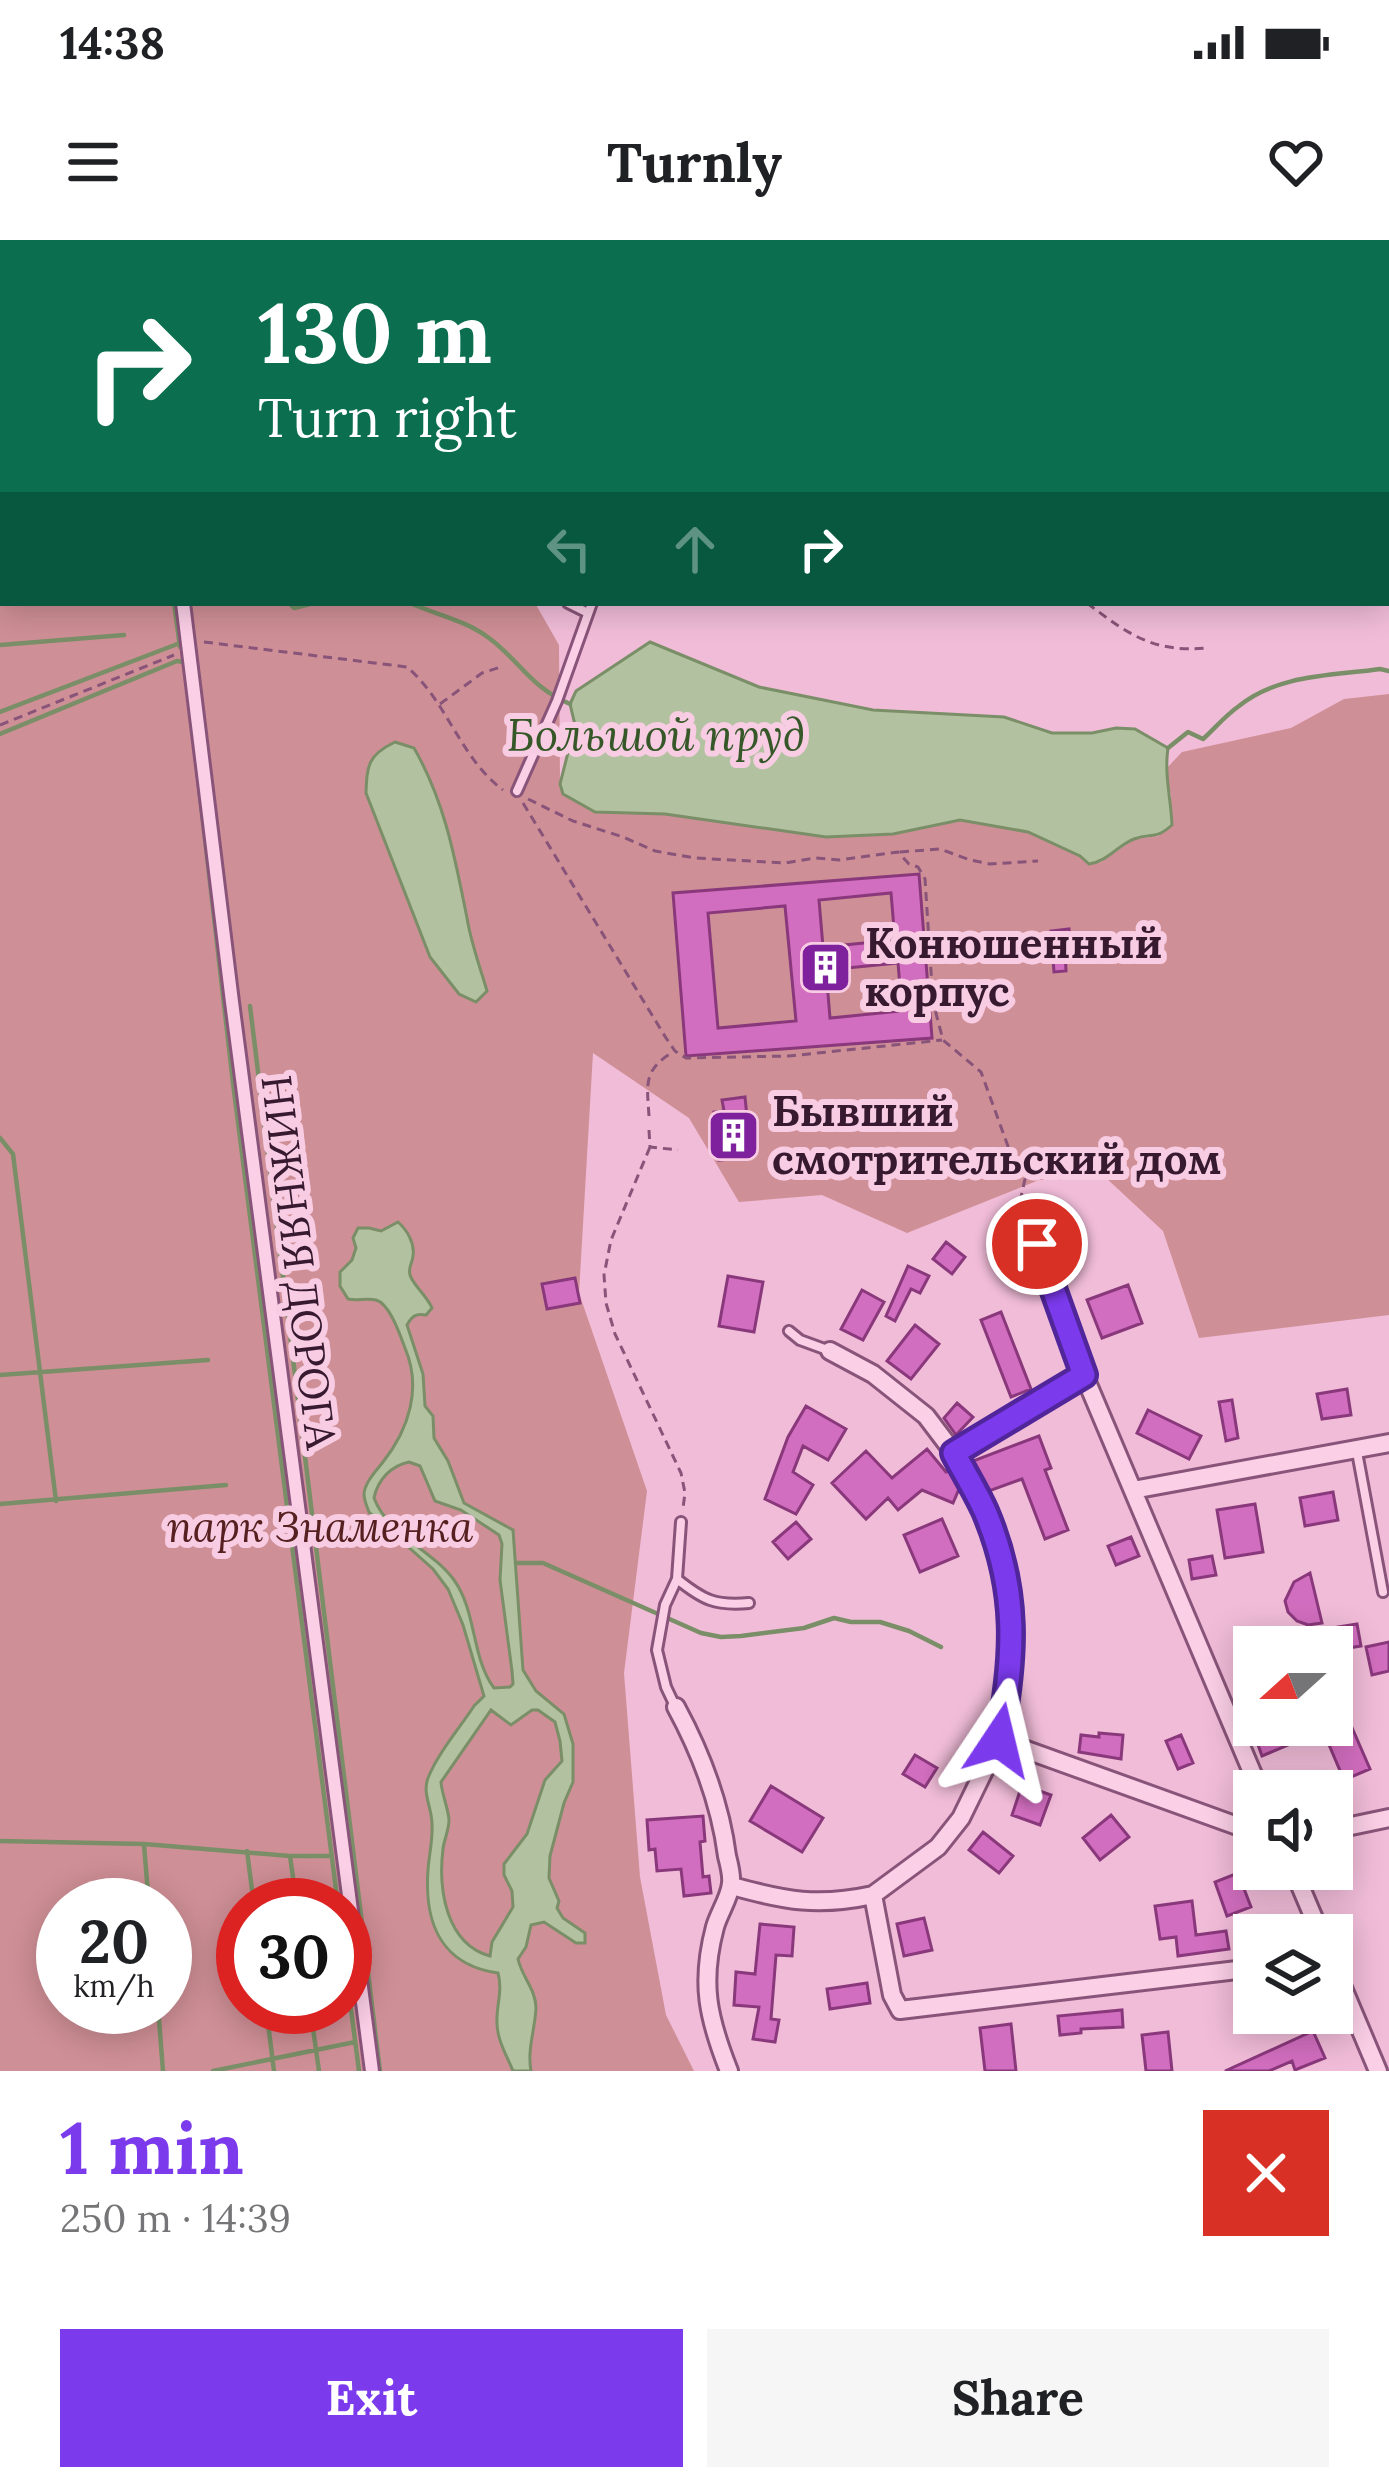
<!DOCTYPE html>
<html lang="en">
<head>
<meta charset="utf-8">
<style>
	:root { --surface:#fff; --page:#f6f6f6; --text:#202124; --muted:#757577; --accent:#7c3aed }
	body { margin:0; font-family:Lora,serif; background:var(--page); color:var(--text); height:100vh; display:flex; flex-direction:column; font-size:45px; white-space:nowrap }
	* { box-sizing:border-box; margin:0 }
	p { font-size:39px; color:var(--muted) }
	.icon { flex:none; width:66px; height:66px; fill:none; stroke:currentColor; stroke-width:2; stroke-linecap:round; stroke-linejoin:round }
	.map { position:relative; height:1831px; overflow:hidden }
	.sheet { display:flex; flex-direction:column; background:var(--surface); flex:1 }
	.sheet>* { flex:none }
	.hud { position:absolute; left:0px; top:0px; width:1389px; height:366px; box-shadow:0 6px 30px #0003; background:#0b6e4f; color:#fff; overflow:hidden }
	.needle { width:78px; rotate:249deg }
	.buttons { position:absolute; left:1233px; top:1386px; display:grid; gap:24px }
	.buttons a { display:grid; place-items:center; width:120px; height:120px; border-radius:0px; background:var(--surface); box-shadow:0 6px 30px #0003; font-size:60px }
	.speed { position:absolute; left:36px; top:1638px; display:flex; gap:24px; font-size:60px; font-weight:700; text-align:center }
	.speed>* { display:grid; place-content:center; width:156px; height:156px; border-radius:50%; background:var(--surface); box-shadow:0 6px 30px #0003; line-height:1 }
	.speed small { font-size:30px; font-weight:400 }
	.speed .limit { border:18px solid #d22; background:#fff; color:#111 }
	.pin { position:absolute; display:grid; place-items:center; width:102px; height:102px; color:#fff; margin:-51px; border:6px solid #fff; border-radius:50%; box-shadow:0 3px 12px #0007 }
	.me { position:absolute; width:132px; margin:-66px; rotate:10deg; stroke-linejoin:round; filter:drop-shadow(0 0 9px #0008) }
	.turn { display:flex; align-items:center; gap:42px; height:252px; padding:0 60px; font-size:54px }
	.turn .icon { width:156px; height:156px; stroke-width:2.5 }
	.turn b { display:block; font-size:84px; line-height:102px }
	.lanes { display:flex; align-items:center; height:114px; padding:0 60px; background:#0003; justify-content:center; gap:60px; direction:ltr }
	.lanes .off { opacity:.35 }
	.round { display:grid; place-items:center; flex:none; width:126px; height:126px; border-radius:0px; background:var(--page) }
	.summary { display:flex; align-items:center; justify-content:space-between; height:204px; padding:0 60px }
	h1 { font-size:72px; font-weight:700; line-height:90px; color:var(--accent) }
	.button { display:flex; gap:24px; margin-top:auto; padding:24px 60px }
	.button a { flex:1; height:138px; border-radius:0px; background:var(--accent); color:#fff; font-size:48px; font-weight:700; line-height:138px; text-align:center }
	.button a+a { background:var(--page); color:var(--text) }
	.status { display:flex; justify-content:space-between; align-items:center; height:84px; padding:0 60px; background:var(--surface); direction:ltr }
	.status svg { height:33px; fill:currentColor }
	header { display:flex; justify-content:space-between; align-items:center; height:156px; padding:0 60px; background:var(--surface); font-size:54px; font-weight:700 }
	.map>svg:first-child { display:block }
</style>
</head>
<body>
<div class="status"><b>14:38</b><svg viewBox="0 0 49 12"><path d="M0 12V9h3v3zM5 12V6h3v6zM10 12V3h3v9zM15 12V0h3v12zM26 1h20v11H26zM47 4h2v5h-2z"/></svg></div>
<header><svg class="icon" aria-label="menu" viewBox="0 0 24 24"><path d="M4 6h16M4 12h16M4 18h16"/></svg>Turnly<svg class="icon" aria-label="heart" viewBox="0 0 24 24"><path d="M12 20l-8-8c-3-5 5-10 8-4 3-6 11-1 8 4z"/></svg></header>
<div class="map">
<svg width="1389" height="1831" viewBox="0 0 1389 1831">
	<rect width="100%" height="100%" fill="#f1bcd8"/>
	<path fill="#cf8f96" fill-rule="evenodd" d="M0,0H279V3H3V363H535L559,405L560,544L563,554L595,572L665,574L893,594L959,580L1028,592L1080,616L1089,624L1101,622L1135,599L1159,596L1171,556L1165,530L1182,512L1291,488L1344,459L1389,454V1075L1199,1098L1163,991L1104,936L1039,940L907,993L822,955L739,962L689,878L593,813L579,1053L647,1251L624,1433L640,1637L666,1775L694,1831H0ZM63,1665H165V1767H63ZM243,1665H345V1767H243Z"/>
	<path fill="#b2c1a0" stroke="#7a8f67" stroke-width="3" fill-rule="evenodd" d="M650,402L759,447L873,470L1004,477L1052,493H1092L1116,488L1135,489L1168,508C1164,534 1171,559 1172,585C1154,601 1152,592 1134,599C1117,606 1108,621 1089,624L1080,616L1028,592L960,580L893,594L826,597L665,574L595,572L563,554L560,544L575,485L570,464L576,451Z
		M395,502L414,508C445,562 455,618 467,678C471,703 480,727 487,751L476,762L459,754L430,717L366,553C367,525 368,515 395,502Z
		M398,982C407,990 415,1003 413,1016C412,1025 408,1026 410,1035C413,1045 427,1056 432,1068L426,1075C416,1073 412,1076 407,1085L423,1134L425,1166L433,1176L434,1198L448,1221L464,1263L513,1290L523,1430L536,1451L564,1474L573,1504V1542L564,1563L550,1616L549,1638L559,1661L557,1668L563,1678L585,1693V1703H576L544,1682L531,1685L526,1707L518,1719C522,1737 536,1750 536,1768C535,1790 527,1809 531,1831H513C507,1816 497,1800 497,1783C496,1766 503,1751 498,1733C442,1725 424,1684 428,1630C429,1615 433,1599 432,1584C432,1568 422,1553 428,1538C438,1513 459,1489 474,1466L484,1456L463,1385L448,1349L433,1329L369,1272C367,1267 364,1260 364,1254C365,1242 376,1231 383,1222C409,1189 422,1148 405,1108C400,1095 390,1064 376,1060C367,1058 357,1061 348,1059L340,1046V1032L352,1020L356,1008L353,998L358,988H369L381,991ZM409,1222L420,1226L435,1261L461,1270L499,1295L502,1304L500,1340L512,1431L513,1444L510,1447L494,1448C471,1417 477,1372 454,1340C431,1309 388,1295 374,1258C378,1239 391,1226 409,1222ZM491,1470L511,1485L532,1470H538L555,1482L560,1501L562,1521L545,1540L527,1594L504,1624V1635L512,1651L513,1667L492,1702L490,1716C446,1704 438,1649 443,1609C444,1600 449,1590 449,1580C448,1567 442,1555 441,1542Z"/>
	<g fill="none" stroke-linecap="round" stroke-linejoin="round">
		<path stroke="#7a8f67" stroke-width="4.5" d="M121,0L122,3
			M148,0L149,3
			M1082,3V0
			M0,151L3,152
			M0,261H3
			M0,336H3
			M174,363L180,407
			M289,363L294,368L314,363
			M410,363C437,375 465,380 489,398C520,421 530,447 570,464
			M0,405L124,395
			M188,450L233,843L338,1665
			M0,472L180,403
			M0,494L177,421L183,422
			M1168,508L1188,492L1203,499C1215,488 1226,475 1239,466C1279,434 1331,436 1380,429L1389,431
			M250,766L380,1831
			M0,898L13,914L56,1261
			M0,1135L208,1120
			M0,1264L226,1245
			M517,1323H543L701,1393L721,1397L741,1396L804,1388L834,1378L851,1382H880L909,1391L941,1407
			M0,1601L144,1604L290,1616L297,1665
			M144,1605L149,1665
			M247,1611L254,1665
			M290,1616H331
			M345,1723L359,1831
			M158,1767L163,1831
			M266,1767L274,1831
			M310,1767L319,1831
			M213,1831L355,1802"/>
	</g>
	<path fill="#d26ebf" stroke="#8a387c" stroke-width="3" fill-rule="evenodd" d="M919,634L932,798L686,816L673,653ZM891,653L895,700L823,707L819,660ZM785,666L796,781L718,788L708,673ZM898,723L902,771L830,778L826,730Z
		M1069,689L1070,709L1065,710L1066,731L1054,732L1051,691Z
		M745,857L751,917L719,920L714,872L724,871L722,860Z
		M946,1002L965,1017L952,1034L933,1019Z
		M908,1026L929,1036L920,1053L911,1049L895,1081L886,1076Z
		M728,1036L763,1042L754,1092L719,1086Z
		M575,1038L580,1063L547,1069L542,1044Z
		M1128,1045L1142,1083L1102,1098L1087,1060Z
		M862,1050L884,1062L863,1100L841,1089Z
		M1001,1072L1031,1149L1011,1157L981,1080Z
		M915,1085L939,1104L911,1139L887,1121Z
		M1347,1149L1351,1175L1322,1179L1317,1154Z
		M1232,1160L1238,1198L1226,1201L1219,1162Z
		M957,1163L973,1177L956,1195L944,1178Z
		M806,1166L846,1189L828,1220L803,1206L793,1232L813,1245L796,1274L765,1259L788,1197Z
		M1148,1170L1201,1196L1189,1219L1137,1193Z
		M1039,1196L1051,1228L1045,1230L1068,1290L1045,1299L1022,1239L989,1251L973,1221Z
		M927,1209L946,1232L949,1231L959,1249L953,1263L922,1250L898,1270L888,1258L866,1279L832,1243L866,1211L892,1238Z
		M1333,1252L1338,1280L1305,1286L1300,1258Z
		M1255,1264L1263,1312L1225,1318L1217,1270Z
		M942,1279L958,1316L920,1332L904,1295Z
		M796,1282L811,1299L788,1319L773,1302Z
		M1131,1297L1139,1316L1116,1325L1108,1306Z
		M1212,1316L1216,1335L1192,1339L1189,1320Z
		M1310,1333L1322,1383L1308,1385L1297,1381L1288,1372L1285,1361L1294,1342Z
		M1357,1384L1361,1406L1336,1410L1332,1388Z
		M1389,1402V1431L1372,1435L1366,1407Z
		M1350,1483L1370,1529L1344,1540L1324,1493Z
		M1251,1485H1335L1262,1516Z
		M1099,1493L1123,1495L1121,1519L1079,1512L1081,1495L1099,1497Z
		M1181,1495L1193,1523L1178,1529L1166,1501Z
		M915,1515L937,1528L925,1547L903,1534Z
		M1022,1545L1051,1555L1040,1585L1012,1575Z
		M771,1546L823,1578L802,1612L750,1581Z
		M1111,1575L1129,1597L1100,1620L1083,1598Z
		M703,1576L705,1601L700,1602L703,1637L709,1636L711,1653L684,1656L681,1629L657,1631L655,1609L649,1610L647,1580Z
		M983,1592L1013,1616L999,1633L969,1610Z
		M1238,1633L1251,1667L1227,1676L1215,1642Z
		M1192,1661L1196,1695L1226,1691L1229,1709L1178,1716L1176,1697L1160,1699L1155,1666Z
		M924,1678L932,1710L904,1716L897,1684Z
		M760,1684L794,1687L792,1716L776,1715L771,1779L779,1780L775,1802L753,1799L759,1767L734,1765L736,1732L755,1734Z
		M867,1743L870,1763L830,1769L827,1749Z
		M1122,1770L1123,1787L1081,1789V1793L1060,1795L1058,1776Z
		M1011,1784L1016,1831H985L980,1788Z
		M1313,1791L1325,1818L1295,1830L1292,1821L1269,1831H1225Z
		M1168,1792L1172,1831H1146L1142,1795Z"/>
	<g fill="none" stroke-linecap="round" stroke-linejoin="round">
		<defs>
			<path id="service" d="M420,0V3
				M608,0V3
				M568,363L588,373
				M517,551L557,461L592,363
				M789,1091L800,1100L830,1111
				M957,1211L1083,1135
				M1357,1212L1383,1352
				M677,1339C703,1360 715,1366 749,1363
				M675,1466L666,1447L657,1410L665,1365L677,1339L681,1282"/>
			<path id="pedestrian" d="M133,0V3
				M183,363L232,762L372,1831"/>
			<path id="minor" d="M1386,260H1389
				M1037,1004L1084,1135L1260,1551
				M830,1111L873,1134L926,1176L954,1213L985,1270L1007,1336L1012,1369L1013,1405L999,1500L961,1578L938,1607L873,1655L892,1755L900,1770L1254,1728
				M1133,1250L1389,1203
				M676,1467C702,1515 720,1562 727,1616C729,1624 732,1635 731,1643C730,1657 719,1673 715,1687C700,1743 708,1778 729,1831
				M999,1500L1254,1592
				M1332,1590L1389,1578
				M1293,1629L1321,1695
				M732,1646C786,1661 818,1667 873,1655
				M1332,1722L1378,1831"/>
		</defs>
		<use href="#service" stroke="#895479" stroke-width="14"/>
		<use href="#pedestrian" stroke="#895479" stroke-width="18"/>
		<use href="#minor" stroke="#895479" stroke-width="22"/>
		<path stroke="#895479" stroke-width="3" stroke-dasharray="9 6" stroke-linecap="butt" d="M293,3L294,0
			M618,3L658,0
			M0,277H3
			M1087,363C1129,395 1154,413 1208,408
			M204,402L407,427C447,461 460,518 503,550
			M440,464L482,433L501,427
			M0,485L174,415
			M528,559L573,581L623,597L655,611L695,618L785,623L815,618L839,620L898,612L909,624L918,627L925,639L933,762L943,800L981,832L1017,931L1025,939L1021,957L1033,991
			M523,563L666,798L675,811L686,818L789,816L942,800
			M900,612L940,609L970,620L990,624L1038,621
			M649,876C647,844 643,830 673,812
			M649,890L650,907L678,910
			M650,907L611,1000L604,1035L606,1063L615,1094L681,1233L685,1253L683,1268"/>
		<use href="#service" stroke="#fbcfe6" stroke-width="8"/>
		<use href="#pedestrian" stroke="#fbcfe6" stroke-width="12"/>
		<use href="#minor" stroke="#fbcfe6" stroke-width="16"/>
	</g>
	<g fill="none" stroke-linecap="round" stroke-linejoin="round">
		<defs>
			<path id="route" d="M999,1500C1015,1417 1019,1351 985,1271C976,1251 964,1232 954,1213L1084,1135L1037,1004"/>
		</defs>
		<use href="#route" stroke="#51269a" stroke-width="30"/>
		<use href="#route" stroke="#7c3aed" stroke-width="21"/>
	</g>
	<defs>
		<symbol id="building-square" viewBox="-11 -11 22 22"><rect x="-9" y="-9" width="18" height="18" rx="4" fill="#7f209d" stroke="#f8cce3"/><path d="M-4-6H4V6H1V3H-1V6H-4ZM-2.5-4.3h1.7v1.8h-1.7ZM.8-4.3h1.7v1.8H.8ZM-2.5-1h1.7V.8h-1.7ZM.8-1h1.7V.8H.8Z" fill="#fff"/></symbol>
	</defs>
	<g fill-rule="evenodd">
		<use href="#building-square" x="796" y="698" width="59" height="59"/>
		<use href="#building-square" x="704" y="866" width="59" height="59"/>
	</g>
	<g text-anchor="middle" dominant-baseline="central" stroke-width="12" stroke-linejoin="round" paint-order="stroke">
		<g font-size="42" font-weight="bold" fill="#371a30" stroke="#f8cce3" text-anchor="start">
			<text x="865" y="703">Конюшенный<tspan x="865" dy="48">корпус</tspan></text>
			<text x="772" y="871">Бывший<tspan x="772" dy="48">смотрительский дом</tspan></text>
		</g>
		<g font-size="42" fill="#371a30" stroke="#f8cce3">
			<text transform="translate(299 1022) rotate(83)">НИЖНЯЯ ДОРОГА</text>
		</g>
		<g font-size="42" font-style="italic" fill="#55201f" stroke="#f8cce3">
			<text x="320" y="1287">парк Знаменка</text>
		</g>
		<g font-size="45" font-style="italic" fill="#365828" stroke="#f8cce3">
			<text x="656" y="494">Большой пруд</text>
		</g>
	</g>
</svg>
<div class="buttons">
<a><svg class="needle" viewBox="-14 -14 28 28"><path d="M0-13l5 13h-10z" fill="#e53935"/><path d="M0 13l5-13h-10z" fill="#757577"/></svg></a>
<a><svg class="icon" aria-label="sound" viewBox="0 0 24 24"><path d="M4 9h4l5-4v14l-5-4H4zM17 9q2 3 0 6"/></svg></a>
<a><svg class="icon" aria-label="layers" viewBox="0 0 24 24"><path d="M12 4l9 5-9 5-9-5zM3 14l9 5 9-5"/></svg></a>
</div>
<div class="speed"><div>20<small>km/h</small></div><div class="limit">30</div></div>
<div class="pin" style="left:1037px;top:1004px;background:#d93025"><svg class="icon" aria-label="arrive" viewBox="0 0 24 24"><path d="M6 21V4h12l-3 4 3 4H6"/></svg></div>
<svg class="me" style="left:999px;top:1500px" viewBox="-20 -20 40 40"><path d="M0-17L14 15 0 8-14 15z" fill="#7c3aed" stroke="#fff" stroke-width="4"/></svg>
<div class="hud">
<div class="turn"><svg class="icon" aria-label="right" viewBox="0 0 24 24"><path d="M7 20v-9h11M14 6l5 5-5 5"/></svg><div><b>130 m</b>Turn right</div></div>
<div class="lanes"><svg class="icon off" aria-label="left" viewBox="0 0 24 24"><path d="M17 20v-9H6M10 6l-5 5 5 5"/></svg><svg class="icon off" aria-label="ahead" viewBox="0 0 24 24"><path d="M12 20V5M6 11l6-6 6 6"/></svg><svg class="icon" aria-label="right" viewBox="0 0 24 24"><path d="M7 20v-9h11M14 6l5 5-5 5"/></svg></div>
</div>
</div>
<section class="sheet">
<div class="summary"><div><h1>1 min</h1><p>250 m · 14:39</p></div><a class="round" style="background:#d93025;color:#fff"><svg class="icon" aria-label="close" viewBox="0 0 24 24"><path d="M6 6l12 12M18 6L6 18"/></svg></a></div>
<div class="button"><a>Exit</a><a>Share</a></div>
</section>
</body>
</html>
